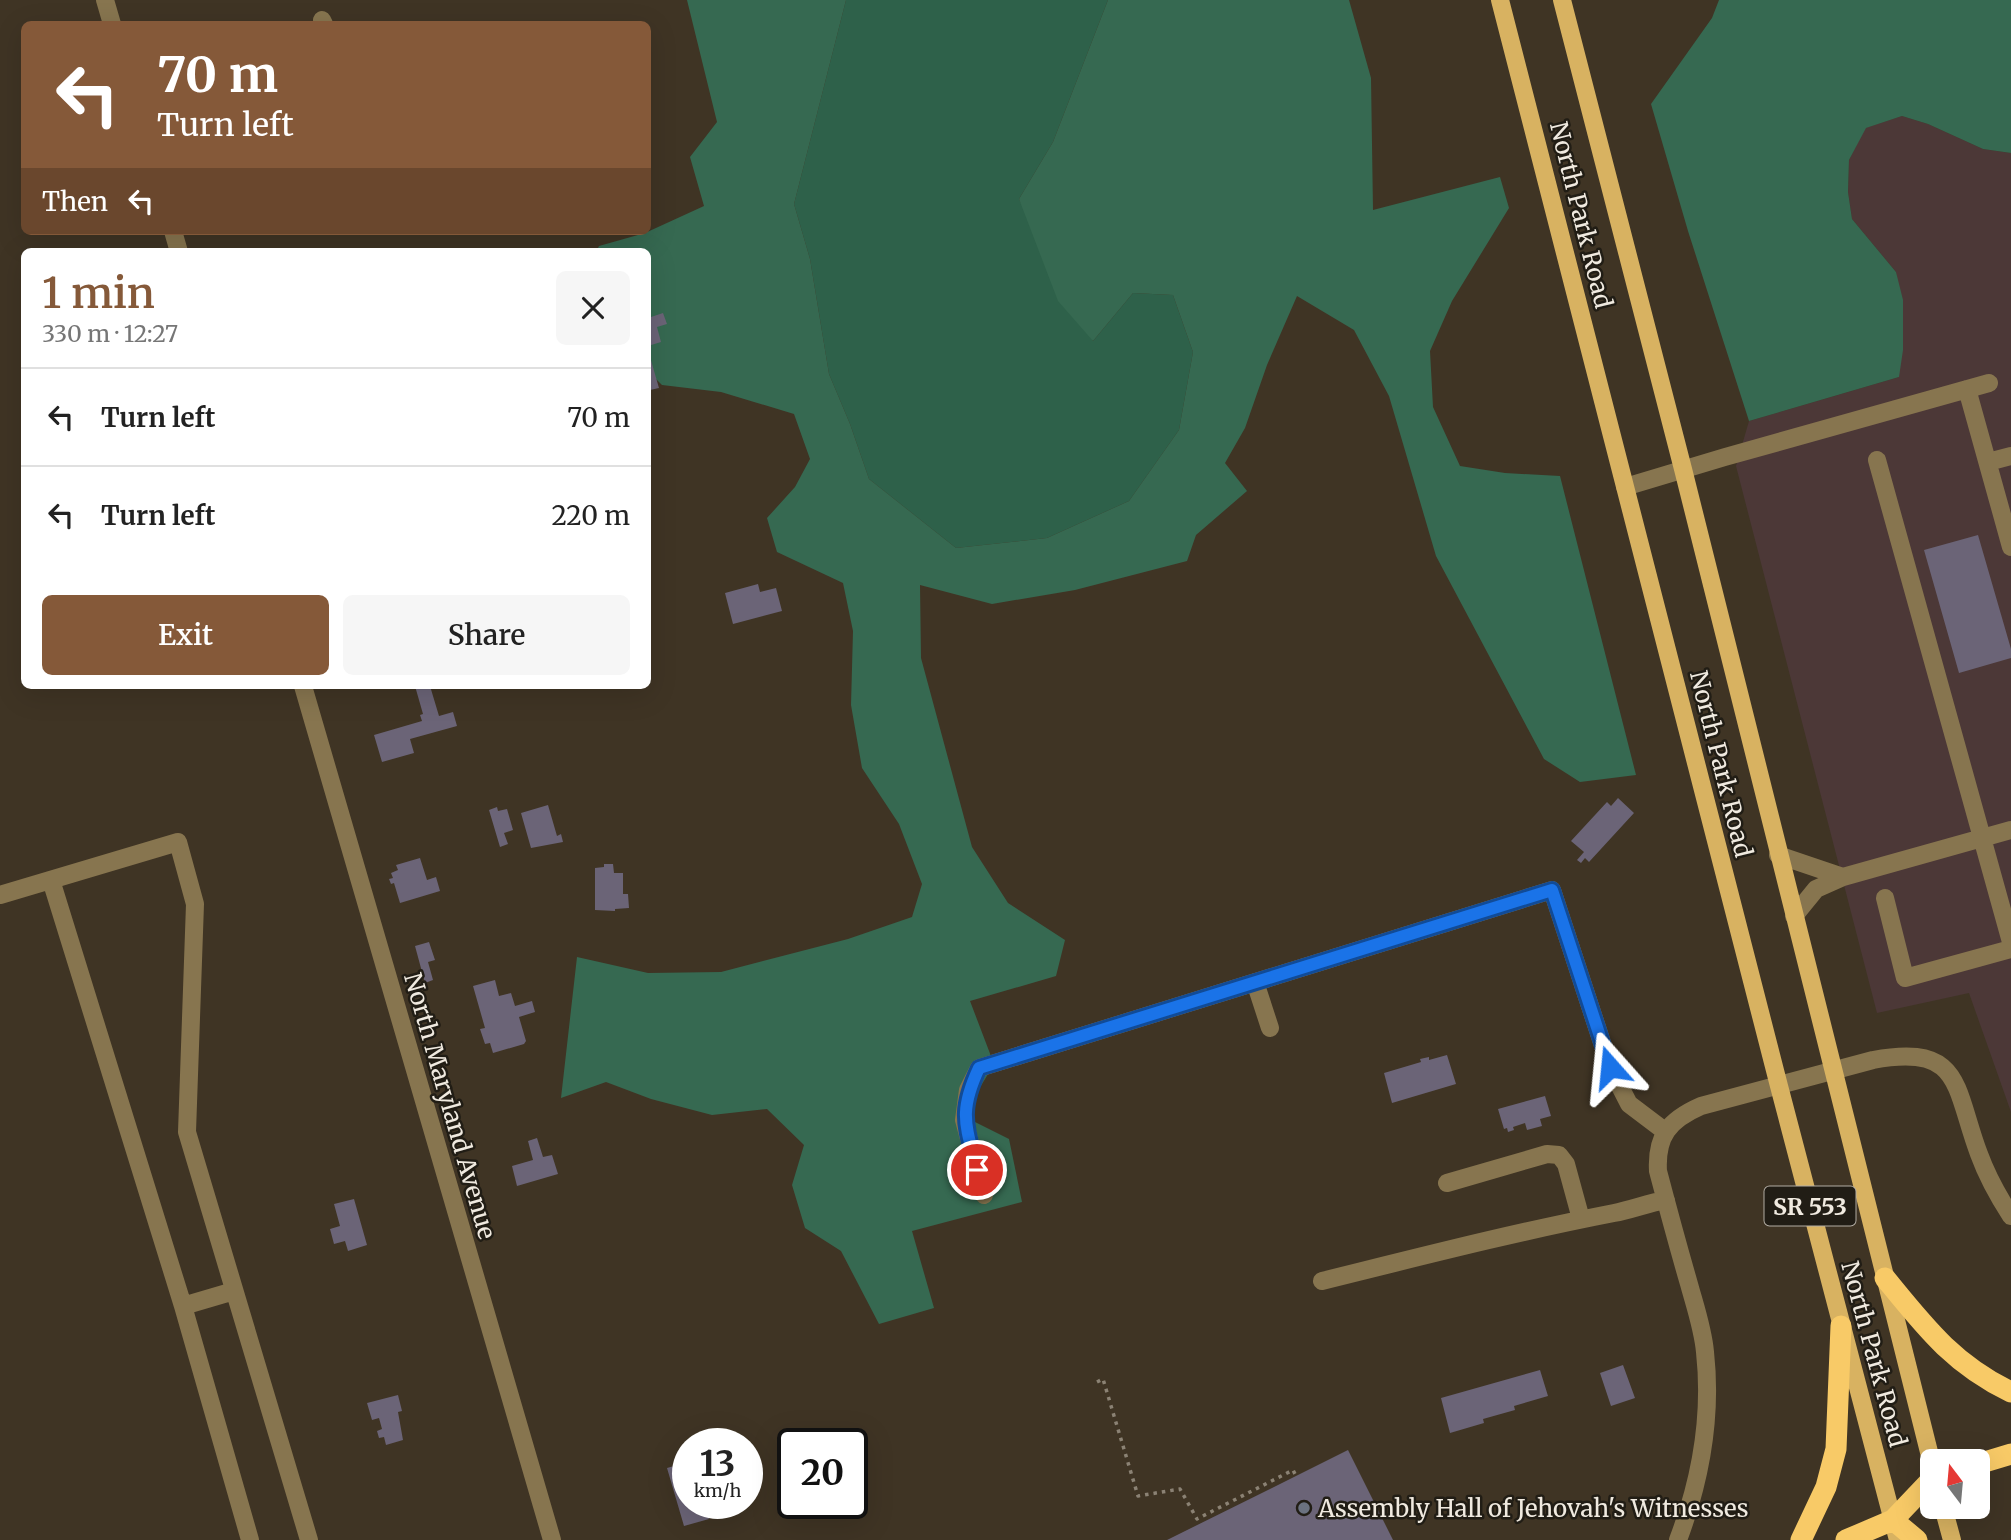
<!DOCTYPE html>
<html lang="en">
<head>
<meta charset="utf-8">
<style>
	:root { --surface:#fff; --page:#f6f6f6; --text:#222; --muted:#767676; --line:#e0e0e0; --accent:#855939 }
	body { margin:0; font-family:Merriweather,serif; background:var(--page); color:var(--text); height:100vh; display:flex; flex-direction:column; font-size:26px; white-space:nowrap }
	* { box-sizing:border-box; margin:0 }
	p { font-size:23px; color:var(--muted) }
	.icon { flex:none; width:38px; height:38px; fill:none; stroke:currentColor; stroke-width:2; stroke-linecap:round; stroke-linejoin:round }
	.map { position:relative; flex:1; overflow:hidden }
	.drawer { position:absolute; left:21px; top:248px; width:630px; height:441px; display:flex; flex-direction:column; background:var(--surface); border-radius:10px; box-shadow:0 7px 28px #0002 }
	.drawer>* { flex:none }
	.hud { position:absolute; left:21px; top:21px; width:630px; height:214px; border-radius:10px; box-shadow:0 7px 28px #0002; background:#855939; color:#fff; overflow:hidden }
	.needle { width:46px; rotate:344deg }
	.tools { position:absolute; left:1920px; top:1449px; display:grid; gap:14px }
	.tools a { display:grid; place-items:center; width:70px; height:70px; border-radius:10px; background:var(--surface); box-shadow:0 7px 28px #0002; font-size:35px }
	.speed { position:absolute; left:672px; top:1428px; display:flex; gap:14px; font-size:35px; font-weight:700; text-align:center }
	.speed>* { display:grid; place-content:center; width:91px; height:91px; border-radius:50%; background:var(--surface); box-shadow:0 7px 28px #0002; line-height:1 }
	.speed small { font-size:18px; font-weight:400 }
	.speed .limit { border:4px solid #111; border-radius:10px; background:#fff; color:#111 }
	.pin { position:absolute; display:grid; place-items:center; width:60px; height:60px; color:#fff; margin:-30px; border:4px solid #fff; border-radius:50%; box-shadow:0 2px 7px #0007 }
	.me { position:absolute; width:77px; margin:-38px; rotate:342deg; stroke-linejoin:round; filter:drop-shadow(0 0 5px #0008) }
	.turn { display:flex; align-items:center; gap:24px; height:147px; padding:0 21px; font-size:32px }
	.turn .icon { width:91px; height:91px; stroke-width:2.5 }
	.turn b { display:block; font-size:49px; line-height:60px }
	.then { display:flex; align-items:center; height:66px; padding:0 21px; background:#0003; gap:14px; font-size:26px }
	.round { display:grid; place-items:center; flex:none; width:74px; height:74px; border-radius:10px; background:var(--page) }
	.head { display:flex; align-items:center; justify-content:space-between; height:119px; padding:0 21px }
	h1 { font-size:42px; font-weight:600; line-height:52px; color:var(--accent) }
	.button { display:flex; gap:14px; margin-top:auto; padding:14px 21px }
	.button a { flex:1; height:80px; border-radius:10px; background:var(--accent); color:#fff; font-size:28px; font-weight:600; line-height:80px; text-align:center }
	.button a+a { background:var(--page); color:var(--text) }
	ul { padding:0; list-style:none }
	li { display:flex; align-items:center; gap:21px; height:98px; padding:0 21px; border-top:2px solid var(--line) }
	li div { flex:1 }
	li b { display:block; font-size:26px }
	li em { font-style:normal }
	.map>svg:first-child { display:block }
</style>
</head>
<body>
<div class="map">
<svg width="2011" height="1540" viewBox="0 0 2011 1540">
	<rect width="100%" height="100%" fill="#3f3424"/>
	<path fill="#4c3837" d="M1902,116L1928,124L1983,149L2011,153V1112L1969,993L1877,1013L1736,466L1749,421L1899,377L1896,272L1852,219L1848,192L1849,160L1865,128Z"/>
	<path fill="#2e614a" d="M846,0H1108L1053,142L1019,199L1093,341L1133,293L1173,295L1193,352L1179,430L1129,501L1047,538L956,548L869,479L850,424L829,374L810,259L794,204Z"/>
	<path fill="#366951" d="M687,0H846L794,204L810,259L829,374L850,424L869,479L956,548L1047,538L1129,501L1179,430L1193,352L1173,295L1133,293L1093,341L1058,301L1019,199L1053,142L1108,0H1349L1371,78L1373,210L1500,177L1509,208L1452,301L1430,351L1433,407L1460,466L1505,473L1560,476L1636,775L1580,782L1544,759L1436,556L1389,396L1354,330L1297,296L1267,365L1245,428L1225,463L1247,491L1196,535L1187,561L1075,590L992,604L920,585L921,658L972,847L1008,903L1065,940L1056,976L970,1001L994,1064L963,1116L1009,1139L1022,1202L912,1231L934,1308L879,1324L841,1251L805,1228L792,1185L804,1145L767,1109L712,1115L651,1099L606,1082L561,1098L577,957L648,973L721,972L848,939L912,917L922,884L899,824L862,768L851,705L853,631L843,583L777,552L767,518L795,487L810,459L794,414L721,392L662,385L648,371V252H596L599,246L645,233L704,206L690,157L717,122Z
		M1719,0H2011V153L1983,149L1928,124L1902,116L1866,128L1849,160L1848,192L1852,219L1896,272L1903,300V350L1899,377L1749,421L1688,231L1651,104L1712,18Z"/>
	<path fill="#6b6477" d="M663,313L667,324L657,327L661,342L648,346V318Z
		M648,350L659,388L650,390L648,384Z
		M1978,535L2011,649V658L1959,673L1924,550Z
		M758,584L760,592L776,588L782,611L733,624L725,593Z
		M415,686H430L439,716L453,712L457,726L410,739L414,753L382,762L374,735L422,721L420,715L423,714Z
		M1618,798L1634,813L1589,862L1585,858L1581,863L1577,860L1584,852L1571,841L1607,802L1611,806Z
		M548,805L557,836L561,834L563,842L531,848L521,813Z
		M497,807L498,811L507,809L513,830L504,833L508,844L500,847L489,810Z
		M420,858L427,880L436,877L440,891L400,903L394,883L391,884L389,879L393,878L391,873L398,870L396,865Z
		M604,864H613L614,873H623V894H628L629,908L615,909V911L595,910V868L604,867Z
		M429,942L435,960L428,962L433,980L425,983L415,946Z
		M495,980L499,996L511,993L515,1006L532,1001L535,1012L519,1017L526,1041L524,1044L493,1053L490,1043L485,1044L480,1029L485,1028L473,986Z
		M1447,1055L1456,1084L1392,1103L1384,1073L1421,1062L1420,1059L1429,1057V1060Z
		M1545,1096L1551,1116L1540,1119L1542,1126L1527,1130L1525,1123L1513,1127L1514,1130L1508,1132L1507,1128L1504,1129L1498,1109Z
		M537,1138L543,1157L552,1155L558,1174L517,1186L512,1166L533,1160L528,1141Z
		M354,1199L367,1245L348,1251L345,1241L334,1244L330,1229L340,1226L334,1204Z
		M1623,1365L1635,1398L1611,1406L1600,1373Z
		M1540,1370L1548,1396L1514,1406L1515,1410L1483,1419L1484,1423L1450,1433L1441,1398Z
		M398,1395L402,1411L398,1412L403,1440L386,1445L384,1437L379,1438L377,1431L382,1429L379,1418L372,1420L367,1403Z
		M1348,1450L1393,1540H1167L1296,1476Z
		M688,1462V1503H705L709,1519L684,1526L667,1468Z"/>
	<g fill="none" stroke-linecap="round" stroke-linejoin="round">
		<path stroke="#8b8274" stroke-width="3.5" stroke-dasharray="3.5 5" stroke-linecap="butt" d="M1097,1382L1103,1379L1138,1496L1180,1489L1197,1519L1293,1470L1296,1476"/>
		<path stroke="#87754f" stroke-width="18" d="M105,0L112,24
			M322,20L324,24
			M173,231L179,252
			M1967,389L2011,547
			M1877,460L2011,942
			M1988,462L2011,456
			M1625,487L1725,457L1989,383
			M303,686L552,1540
			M1778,855L1843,877
			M51,880L183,1306L234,1291
			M0,895L178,842L195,904L187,1132L309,1540
			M1885,898L1905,978L2011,949
			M1794,916L1816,889L1843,877L2011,830
			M1255,982L1270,1028
			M1447,1183L1547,1154L1559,1155L1566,1164L1581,1219
			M984,1195L964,1120L968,1090L979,1068L1552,890L1610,1067L1629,1104L1666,1132
			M1322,1281C1419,1257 1516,1232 1614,1213C1631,1210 1648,1203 1666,1200
			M183,1306L250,1540
			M1678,1540C1701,1479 1712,1416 1705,1352C1703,1329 1695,1306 1689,1284C1678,1246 1668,1209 1658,1171C1656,1136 1669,1120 1701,1106L1873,1060C1963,1043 1954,1088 1979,1154C1987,1176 1998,1196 2011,1216"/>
		<path stroke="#d8b261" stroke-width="18" d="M1500,0L1779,1086L1898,1540
			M1562,0L1683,469L1932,1464
			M1943,1507L1952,1540"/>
		<path stroke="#f8ca67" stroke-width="21" d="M1885,1278C1925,1327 1953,1364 2011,1392
			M1978,1464L2011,1454
			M1893,1520L1917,1540
			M1801,1540L1826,1487L1836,1449L1841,1326
			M1846,1540L1893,1520L1932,1479"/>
	</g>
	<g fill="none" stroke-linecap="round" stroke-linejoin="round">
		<defs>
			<path id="route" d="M977,1170C966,1125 958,1113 979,1068L1552,890L1610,1067"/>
		</defs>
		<use href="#route" stroke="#114b97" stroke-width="18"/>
		<use href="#route" stroke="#1a73e8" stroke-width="12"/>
	</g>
	<circle fill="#6b7280" stroke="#211d15" stroke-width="2.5" cx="1304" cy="1508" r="7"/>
	<g text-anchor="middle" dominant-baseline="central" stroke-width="5" stroke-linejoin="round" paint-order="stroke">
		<rect fill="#211d15" stroke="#b2aca3" stroke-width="2" x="1764.5" y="1186.5" width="91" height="39" rx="5"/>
		<g font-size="23" font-weight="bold" fill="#f0eae0">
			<text x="1810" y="1206">SR 553</text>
		</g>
		<g font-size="24" fill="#f0eae0" stroke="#211d15">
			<text transform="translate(1581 215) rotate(76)">North Park Road</text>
			<text transform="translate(1721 764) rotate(76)">North Park Road</text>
			<text transform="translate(450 1106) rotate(74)">North Maryland Avenue</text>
			<text transform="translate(1874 1354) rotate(75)">North Park Road</text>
		</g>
		<g font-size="24" fill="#f0eae0" stroke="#211d15" text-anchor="start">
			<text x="1318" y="1508">Assembly Hall of Jehovah's Witnesses</text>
		</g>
	</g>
</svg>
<div class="tools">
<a><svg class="needle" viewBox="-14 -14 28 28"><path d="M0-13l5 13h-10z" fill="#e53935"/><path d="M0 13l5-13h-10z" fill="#767676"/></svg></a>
</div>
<div class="speed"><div>13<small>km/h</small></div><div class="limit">20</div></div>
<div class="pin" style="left:977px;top:1170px;background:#d93025"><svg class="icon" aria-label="arrive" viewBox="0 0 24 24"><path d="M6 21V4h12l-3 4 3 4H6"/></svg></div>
<svg class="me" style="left:1610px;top:1067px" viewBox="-20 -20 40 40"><path d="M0-17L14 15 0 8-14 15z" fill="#1a73e8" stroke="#fff" stroke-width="4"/></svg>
<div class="hud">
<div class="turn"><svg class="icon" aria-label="left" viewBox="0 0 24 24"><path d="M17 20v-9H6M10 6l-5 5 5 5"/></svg><div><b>70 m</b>Turn left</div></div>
<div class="then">Then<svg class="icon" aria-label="left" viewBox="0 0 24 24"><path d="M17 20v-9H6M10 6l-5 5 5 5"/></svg></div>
</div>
<section class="drawer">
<div class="head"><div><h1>1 min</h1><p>330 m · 12:27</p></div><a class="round"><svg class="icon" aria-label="close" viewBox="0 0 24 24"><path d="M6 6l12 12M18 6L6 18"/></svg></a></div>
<ul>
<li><svg class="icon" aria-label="left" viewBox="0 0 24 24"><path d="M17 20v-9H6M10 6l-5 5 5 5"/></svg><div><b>Turn left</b></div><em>70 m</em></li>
<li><svg class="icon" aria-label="left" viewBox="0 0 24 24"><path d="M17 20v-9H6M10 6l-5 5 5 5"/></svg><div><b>Turn left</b></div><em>220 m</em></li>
</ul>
<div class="button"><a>Exit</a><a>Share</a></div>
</section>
</div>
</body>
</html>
